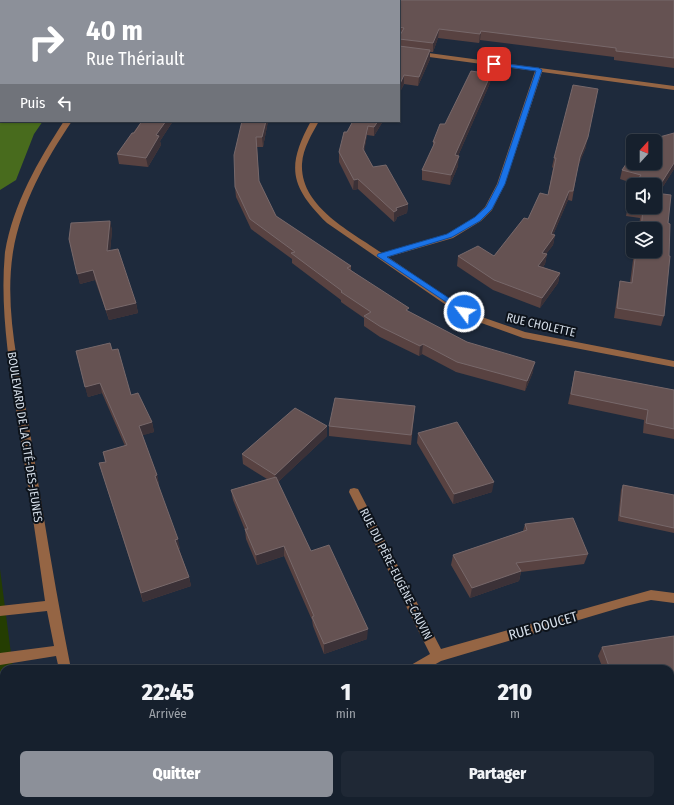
<!DOCTYPE html>
<html lang="fr">
<head>
<meta charset="utf-8">
<style>
	:root { --surface:#16202d; --page:#1f2835; --text:#f1f3f6; --muted:#9ea3aa; --line:#353e49; --accent:#8c9099 }
	body { margin:0; font-family:"Fira Sans Condensed",sans-serif; background:var(--page); color:var(--text); height:100vh; display:flex; flex-direction:column; font-size:15px; white-space:nowrap }
	* { box-sizing:border-box; margin:0 }
	p { font-size:13px; color:var(--muted) }
	.icon { flex:none; width:22px; height:22px; fill:none; stroke:currentColor; stroke-width:2; stroke-linecap:round; stroke-linejoin:round }
	.map { position:relative; flex:1; overflow:hidden }
	.details { position:absolute; left:0px; top:665px; width:674px; height:140px; display:flex; flex-direction:column; background:var(--surface); border-radius:12px 12px 0 0; box-shadow:0 1px 3px #0004,0 0 0 1px var(--line) }
	.details>* { flex:none }
	.guide { position:absolute; left:0px; top:0px; width:400px; height:122px; box-shadow:0 1px 3px #0004,0 0 0 1px var(--line); background:#8c9099; color:#fff; overflow:hidden }
	.needle { width:26px; rotate:21deg }
	.fabs { position:absolute; left:626px; top:134px; display:grid; gap:8px }
	.fabs a { display:grid; place-items:center; width:36px; height:36px; border-radius:6px; background:var(--surface); box-shadow:0 1px 3px #0004,0 0 0 1px var(--line); font-size:20px }
	.pin { position:absolute; display:grid; place-items:center; width:34px; height:34px; color:#fff; margin:-17px; border-radius:8px; box-shadow:0 2px 6px #0006 }
	.me { position:absolute; width:44px; margin:-22px; rotate:301deg; stroke-linejoin:round; filter:drop-shadow(0 0 3px #0008) }
	.turn { display:flex; align-items:center; gap:14px; height:84px; padding:0 20px; font-size:18px }
	.turn .icon { width:52px; height:52px; stroke-width:2.5 }
	.turn b { display:block; font-size:28px; line-height:34px }
	.then { display:flex; align-items:center; height:38px; padding:0 20px; background:#0003; gap:8px; font-size:15px }
	.eta { display:flex; justify-content:space-evenly; align-items:center; height:68px; text-align:center }
	.eta b { font-size:24px; font-weight:800; line-height:28px }
	.action { display:flex; gap:8px; margin-top:auto; padding:8px 20px }
	.action a { flex:1; height:46px; border-radius:6px; background:var(--accent); color:#fff; font-size:16px; font-weight:800; line-height:46px; text-align:center }
	.action a+a { background:var(--page); color:var(--text) }
	.map>svg:first-child { display:block }
</style>
</head>
<body>
<div class="map">
<svg width="674" height="805" viewBox="0 0 674 805">
	<rect width="100%" height="100%" fill="#1e2a3c"/>
	<path fill="#243d02" d="M0,569L13,669H4V801H33L34,805H0Z"/>
	<path fill="#486b1d" d="M0,0L24,1H1V121H43L34,134L16,180L0,190Z
		M0,750H4V801H33L34,805H0Z"/>
	<g fill="none" stroke-linecap="round" stroke-linejoin="round">
		<path fill="#956544" fill-rule="evenodd" d="M399,49L674,86V90L542,72L505,184L492,210L481,221L453,238L388,257L455,303L479,316L525,332L674,361V367L523,338L473,320L449,307L327,223C290,186 286,167 311,121H319C312,134 303,148 302,164C300,207 352,232 382,253L447,234L475,217L485,207L497,184L535,71L399,53Z
			M64,121H72C45,161 21,204 13,252C4,309 19,370 29,426C42,507 55,589 71,669H59L56,656L0,665V653L54,646L47,611L0,616V606L45,601C36,537 26,473 16,409C8,358 0,304 5,252C13,204 38,161 64,121Z
			M354,488L358,489L441,649L651,590L674,593V603L651,600L626,606L441,661L427,669H409L411,665L430,654L349,492L350,489Z
			M85,801H99L100,805H86Z
			M398,801H412L414,805H400Z"/>
	</g>
	<path fill="#584241" d="M674,0V68L614,60V57L480,40L479,43L438,38L433,52H430V59L418,86L404,84L399,94V1Z
		M491,74L490,83L458,156V166L450,185L422,180V170L433,147V142L445,124Z
		M142,121H173L160,141L161,145L148,167L119,164L117,154Z
		M242,121H268L263,147H257L259,181L276,216L351,266V270L409,312L467,342L533,372L525,391L456,372L422,354L419,356L380,337L364,326V318L341,302V300L292,263V259L251,229L236,197L235,187Z
		M383,121L374,136L367,135L364,151L373,167L408,204L407,213L397,217L396,220L394,222L358,189L353,190L339,162V152L347,132Z
		M674,133V169L659,193L668,223L664,316L661,326L614,318L618,291L620,281L630,283L633,260L636,251H655V229H639L640,218L626,216L631,190L635,184L620,179L622,170Z
		M586,147L578,166L572,201L568,200L553,235H555L553,245L546,254H547L545,264L543,267L560,273L558,283L540,308L493,290L457,266L458,256H494L528,219L548,195L553,168L552,167L554,158Z
		M110,221L112,231L110,251L136,303L138,313L109,320L95,280L80,284L69,239Z
		M112,350L131,395L152,422L154,432L142,435L157,475L159,485H158L180,549H179L189,577L191,586L143,602L99,463L105,462L103,452L125,446L102,393L88,397L76,351Z
		M575,371L674,390V439L643,433L644,420L568,404Z
		M414,416L411,445L329,436V426Z
		M418,433L492,492L453,504L417,443Z
		M327,436L278,482L311,551L367,639L324,654L313,626L312,620L284,556L257,565L246,539L245,530L233,500L231,490L267,479L243,464L242,454Z
		M623,485L674,495V533L618,521L621,490Z
		M525,524L588,554L584,564L521,572L519,581L470,598L451,565L453,555L523,531Z
		M674,636V690L670,691V669H603L598,656L602,647Z
		M259,801H343L345,805H261Z"/>
	<path fill="#3b3137" d="M262,0H271L270,1H261Z
		M439,29L438,38L433,52V43Z
		M481,31L480,40L479,43L480,34Z
		M430,50V59L418,86L419,77Z
		M491,74L490,83L454,165L455,155Z
		M404,75V84L399,94V86Z
		M598,89L586,147L578,167L580,157Z
		M166,121H173L160,141L161,145L148,167L146,158L156,135Z
		M266,121H268L263,147L262,137Z
		M378,121H383L374,136V127Z
		M368,126L367,135L363,159V149Z
		M459,156L458,166L450,185L451,175Z
		M674,163V169L655,199V193Z
		M358,179V189L353,190L354,180Z
		M569,191L568,200L550,242L555,235L553,245L540,262L542,253L551,234Z
		M408,204L407,213L397,217L396,220L394,222V212L396,208Z
		M110,221L112,231L109,261L107,251Z
		M547,254L545,264L536,275L538,266Z
		M93,270L95,280L80,284L77,274Z
		M560,273L558,283L540,308L542,298Z
		M136,303L138,313L109,320L106,310Z
		M423,344L422,354L419,356L420,346Z
		M535,362L533,372L525,391L527,381Z
		M100,383L102,393L88,397L85,387Z
		M152,422L154,432L141,436L139,426Z
		M327,426V436L276,484L275,475Z
		M157,475L159,485L157,486L155,476Z
		M494,482L492,492L453,504L454,494Z
		M178,539L180,549H177L175,540Z
		M284,546V556L257,565L256,555Z
		M521,571L519,581L470,598L472,588Z
		M189,577L191,586L143,602L141,593Z
		M368,629L367,639L324,654V644Z"/>
	<path fill="#655252" stroke="#77686a" d="M236,0H262L261,1H236Z
		M351,0H674V58L616,51V48L481,31L480,34L439,29L433,43L399,39V37L404,28L399,27V1H348Z
		M399,44V46L430,50L419,77L404,75L399,86Z
		M471,71L491,74L455,155L459,156L451,175L422,170L435,142H433L440,124H445Z
		M573,85L598,89L588,137L580,157L573,191H569L551,234L555,235L542,253L547,254L538,266L560,273L542,298L494,280L458,256L478,246L494,256L524,218L528,219L540,193L548,195L556,158H554Z
		M142,121H166L156,135L159,136L146,158L117,154L132,133H134Z
		M242,121H266L262,137H256L259,181L276,216L351,266L347,268L409,308L406,310L467,342L535,362L527,381L457,362L423,344L420,346L381,327L364,316L371,312L341,292L342,291L291,253L295,252L250,219L235,187L234,155Z
		M353,121H378L374,127L368,126L363,149L373,167L386,165L408,204L396,208L397,210L394,212L358,179L354,180L339,152L344,132H347Z
		M674,133V163L655,193L671,195L668,223L670,224L669,256H670L664,316L617,308L620,281L632,283L636,251H655V229H641L643,209L628,206L631,190L633,186V207H655V185H634L641,175L622,170L633,154V163H655V141H645Z
		M110,221L107,251L118,249L136,303L106,310L93,270L77,274L69,239L71,223Z
		M110,343L112,350L118,349L131,395L138,393L152,422L139,426L157,475L155,476L178,539L175,540L189,577L141,593L99,463L106,462L103,452L127,445L100,383L85,387L76,351Z
		M575,371L674,390V429L646,423L648,410L571,394Z
		M335,398L415,406L411,435L329,426Z
		M295,408L327,426L275,475L242,454Z
		M457,422L494,482L454,494L418,433Z
		M276,477L311,551L329,545L368,629L324,644L312,617L314,616L284,546L256,555L245,529H248L231,490Z
		M623,485L674,495V528L620,516Z
		M573,518L588,554L516,563L521,571L472,588L453,555L527,530L525,524Z
		M674,636V682L670,683V669H610L602,647Z
		M262,801H343L345,805H263Z"/>
	<path fill="#1a73e8" stroke="#114b97" d="M491,62L539,68L542,70L505,184L492,209L480,221L452,237L387,257L467,310L468,312L467,313L464,314L377,256L378,254L447,234L475,217L486,207L498,184L536,71L494,65L491,64Z"/>
	<g text-anchor="middle" dominant-baseline="central" stroke-width="4" stroke-linejoin="round" paint-order="stroke">
		<g font-size="12" fill="#d3dce7" stroke="#0d131b">
			<text transform="translate(541 325) rotate(13)">RUE CHOLETTE</text>
			<text transform="translate(25 437) rotate(81)">BOULEVARD DE LA CITÉ-DES-JEUNES</text>
			<text transform="translate(396 574) rotate(63)">RUE DU PÈRE-EUGÈNE-CAUVIN</text>
		</g>
		<g font-size="14" fill="#d3dce7" stroke="#0d131b">
			<text transform="translate(543 626) rotate(-16)">RUE DOUCET</text>
		</g>
	</g>
</svg>
<div class="fabs">
<a><svg class="needle" viewBox="-14 -14 28 28"><path d="M0-13l5 13h-10z" fill="#e53935"/><path d="M0 13l5-13h-10z" fill="#9ea3aa"/></svg></a>
<a><svg class="icon" aria-label="sound" viewBox="0 0 24 24"><path d="M4 9h4l5-4v14l-5-4H4zM17 9q2 3 0 6"/></svg></a>
<a><svg class="icon" aria-label="layers" viewBox="0 0 24 24"><path d="M12 4l9 5-9 5-9-5zM3 14l9 5 9-5"/></svg></a>
</div>
<div class="pin" style="left:494px;top:64px;background:#d93025"><svg class="icon" aria-label="arrive" viewBox="0 0 24 24"><path d="M6 21V4h12l-3 4 3 4H6"/></svg></div>
<svg class="me" style="left:464px;top:312px" viewBox="-20 -20 40 40"><circle r="17" fill="#1a73e8" stroke="#fff" stroke-width="3"/><path d="M0-11L8 9 0 5-8 9z" fill="#fff"/></svg>
<div class="guide">
<div class="turn"><svg class="icon" aria-label="right" viewBox="0 0 24 24"><path d="M7 20v-9h11M14 6l5 5-5 5"/></svg><div><b>40 m</b>Rue Thériault</div></div>
<div class="then">Puis<svg class="icon" aria-label="left" viewBox="0 0 24 24"><path d="M17 20v-9H6M10 6l-5 5 5 5"/></svg></div>
</div>
<section class="details">
<div class="eta">
<div><b>22:45</b><p>Arrivée</p></div>
<div><b>1</b><p>min</p></div>
<div><b>210</b><p>m</p></div>
</div>
<div class="action"><a>Quitter</a><a>Partager</a></div>
</section>
</div>
</body>
</html>
